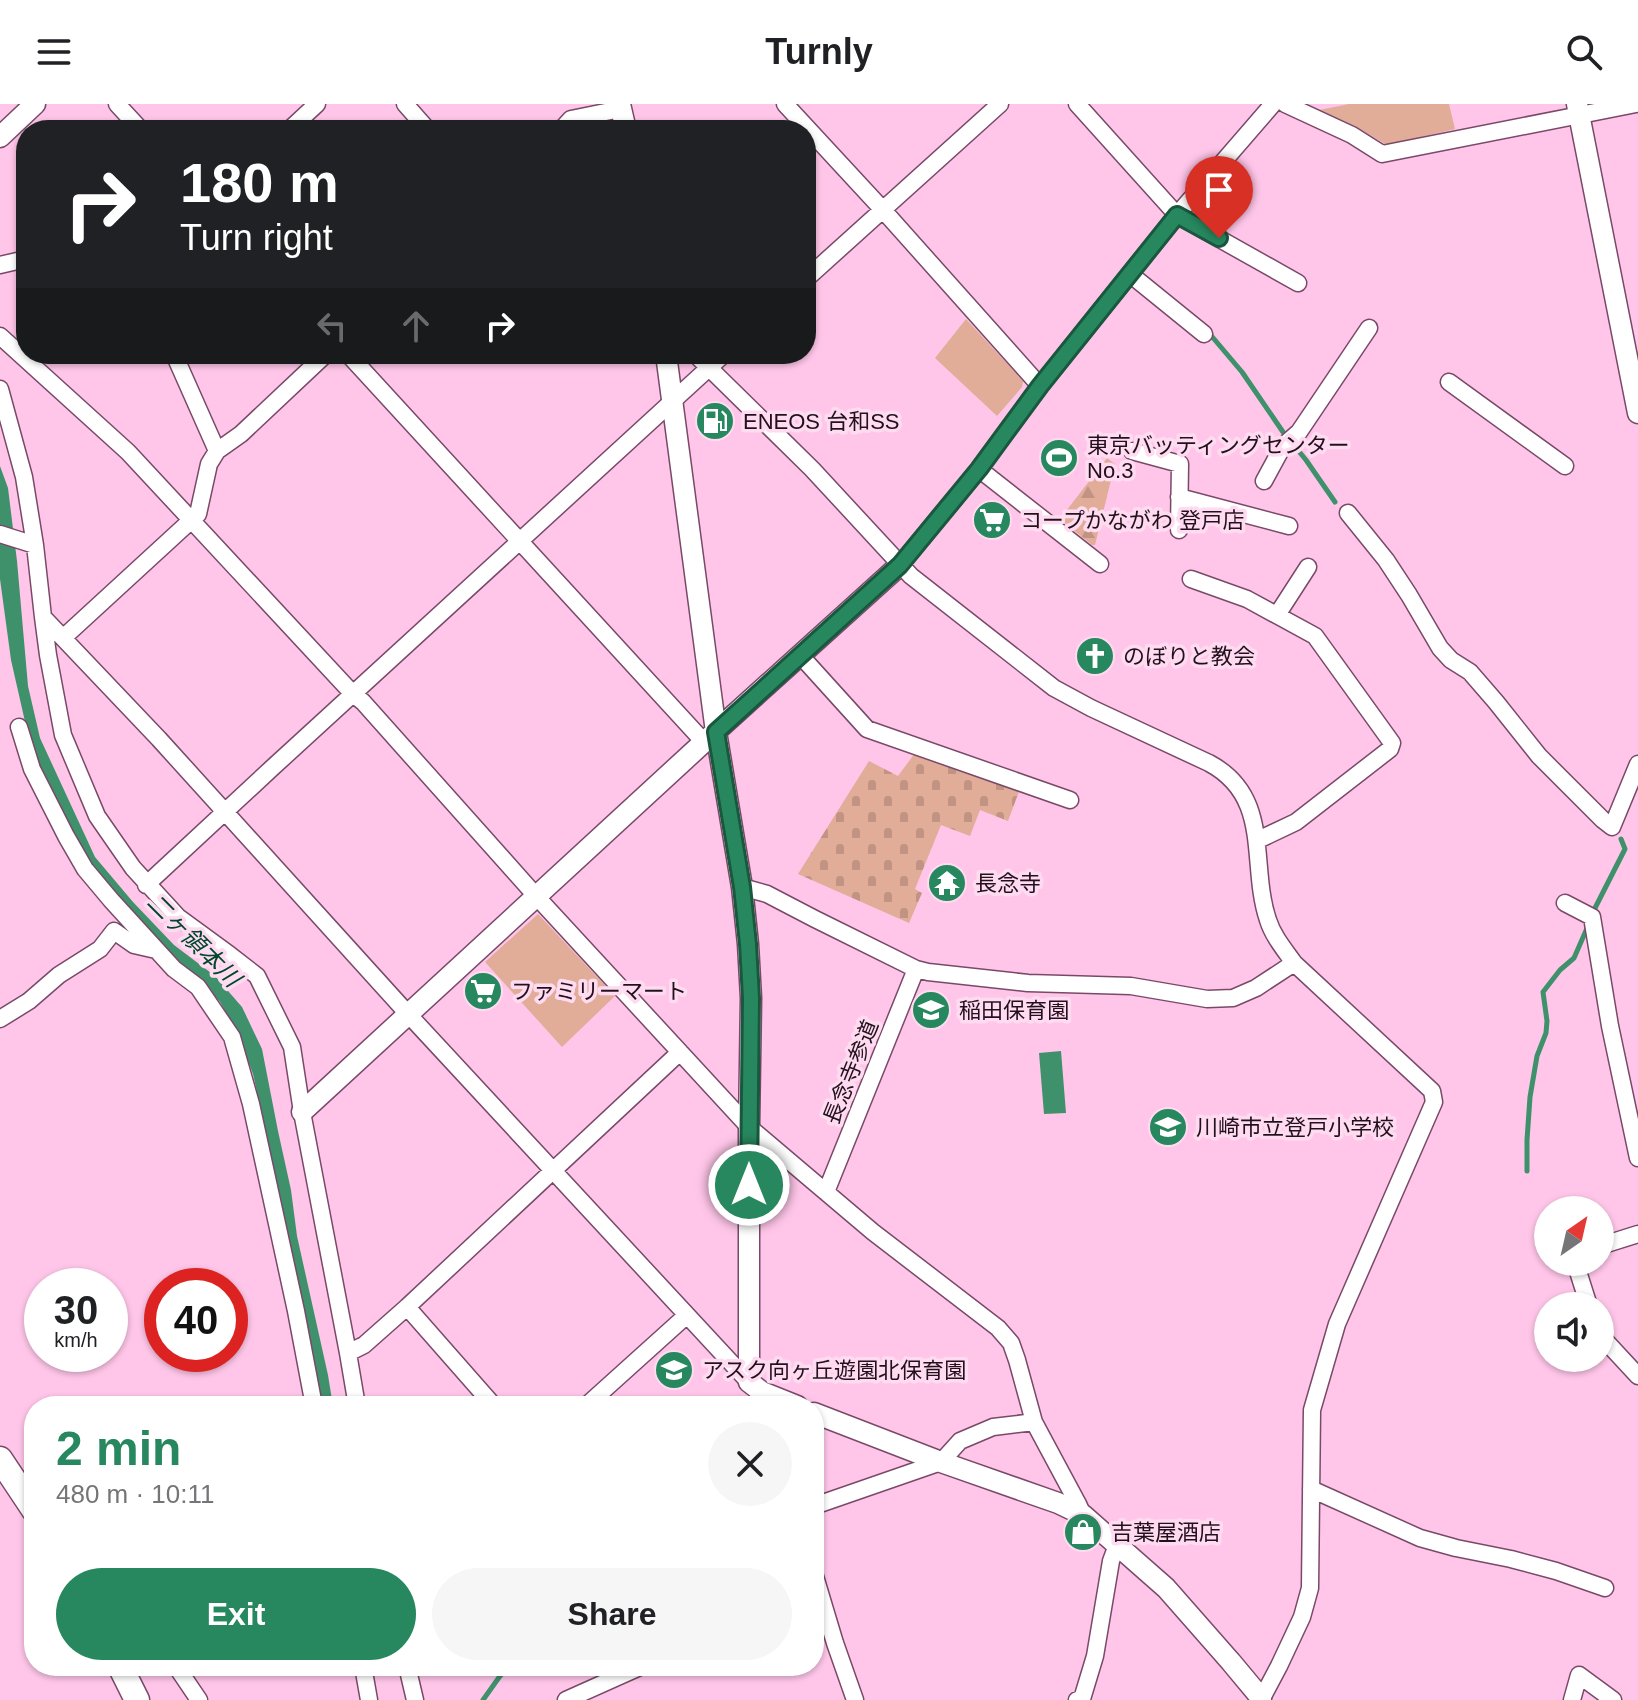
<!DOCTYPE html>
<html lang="en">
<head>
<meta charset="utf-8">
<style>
	:root { --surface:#fff; --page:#f6f6f6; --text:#202124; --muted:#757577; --accent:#27875f }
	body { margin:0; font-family:Helvetica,"Noto Sans JP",sans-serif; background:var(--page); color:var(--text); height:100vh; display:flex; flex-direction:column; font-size:30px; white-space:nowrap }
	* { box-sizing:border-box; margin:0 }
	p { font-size:26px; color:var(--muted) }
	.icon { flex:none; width:44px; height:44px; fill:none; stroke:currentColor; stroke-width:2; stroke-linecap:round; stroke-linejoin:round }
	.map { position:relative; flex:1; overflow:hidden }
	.sheet { position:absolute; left:24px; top:1292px; width:800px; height:280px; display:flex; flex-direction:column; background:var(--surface); border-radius:32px; box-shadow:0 2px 6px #0004 }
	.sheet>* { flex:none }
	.hud { position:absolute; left:16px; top:16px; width:800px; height:244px; border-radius:32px; box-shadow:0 2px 6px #0004; background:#202124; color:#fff; overflow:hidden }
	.needle { width:52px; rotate:34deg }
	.controls { position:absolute; left:1534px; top:1092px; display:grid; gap:16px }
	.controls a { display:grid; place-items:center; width:80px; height:80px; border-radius:50%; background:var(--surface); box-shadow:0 2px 6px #0004; font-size:40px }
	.speed { position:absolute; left:24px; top:1164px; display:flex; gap:16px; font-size:40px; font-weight:700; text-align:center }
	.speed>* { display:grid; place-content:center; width:104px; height:104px; border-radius:50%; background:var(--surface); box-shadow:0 2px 6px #0004; line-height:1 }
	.speed small { font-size:20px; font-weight:400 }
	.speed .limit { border:12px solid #d22; background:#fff; color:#111 }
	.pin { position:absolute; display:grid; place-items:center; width:68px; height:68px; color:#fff; margin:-82px -34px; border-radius:50% 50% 50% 0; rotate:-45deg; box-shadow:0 0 8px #0007 }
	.pin .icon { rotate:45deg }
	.me { position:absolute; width:88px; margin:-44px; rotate:0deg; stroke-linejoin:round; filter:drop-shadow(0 0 6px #0008) }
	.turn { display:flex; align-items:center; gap:28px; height:168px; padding:0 32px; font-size:36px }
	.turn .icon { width:104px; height:104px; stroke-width:2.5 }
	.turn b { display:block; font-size:56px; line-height:68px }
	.lanes { display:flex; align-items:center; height:76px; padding:0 32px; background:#0003; justify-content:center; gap:40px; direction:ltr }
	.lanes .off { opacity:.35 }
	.round { display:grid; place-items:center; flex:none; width:84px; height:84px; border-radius:42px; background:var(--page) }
	.summary { display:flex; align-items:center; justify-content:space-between; height:136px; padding:0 32px }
	h1 { font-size:48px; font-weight:600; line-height:60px; color:var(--accent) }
	.primary-button { display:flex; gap:16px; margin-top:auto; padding:16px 32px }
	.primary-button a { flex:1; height:92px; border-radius:48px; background:var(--accent); color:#fff; font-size:32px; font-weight:600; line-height:92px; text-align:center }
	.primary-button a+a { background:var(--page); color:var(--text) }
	header { display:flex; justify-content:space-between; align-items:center; height:104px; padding:0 32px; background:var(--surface); font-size:36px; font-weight:600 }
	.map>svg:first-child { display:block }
</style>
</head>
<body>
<header><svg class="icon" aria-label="menu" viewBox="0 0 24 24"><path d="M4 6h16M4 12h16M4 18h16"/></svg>Turnly<svg class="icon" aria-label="search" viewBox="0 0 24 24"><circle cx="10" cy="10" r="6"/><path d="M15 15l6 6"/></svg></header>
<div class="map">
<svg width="1638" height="1596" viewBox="0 0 1638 1596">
	<defs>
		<pattern id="forest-firs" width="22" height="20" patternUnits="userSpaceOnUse" patternTransform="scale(2)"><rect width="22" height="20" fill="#e1ac98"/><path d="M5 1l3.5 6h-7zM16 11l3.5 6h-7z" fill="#c19383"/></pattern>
		<pattern id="cemetery-stones" width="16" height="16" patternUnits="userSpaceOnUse" patternTransform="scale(2)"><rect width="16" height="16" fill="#e1ac98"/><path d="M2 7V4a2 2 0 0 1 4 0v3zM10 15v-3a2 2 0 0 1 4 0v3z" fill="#c19383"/></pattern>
	</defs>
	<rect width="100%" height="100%" fill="#ffc6e9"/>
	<path fill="url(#forest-firs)" d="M1107,354L1115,360L1095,441H1092L1060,415Z"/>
	<path fill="url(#cemetery-stones)" d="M915,649L1020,685L1008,717L980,706L970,732L941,721L915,785L922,789L909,819L798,770L869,657L898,672Z"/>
	<path fill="#e1ac98" d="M1349,0H1449L1455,25L1387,41L1358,24L1319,6Z
		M966,215L1023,277L1022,283L997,312L935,254Z
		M538,810L615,892L562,943L485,858Z"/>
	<path fill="#3f916c" d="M0,362L8,384L17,457L28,582L40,634L95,753L133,798L174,841L215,872L242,903L262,945L278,1027L291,1086L297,1132L328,1271L333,1302H321L278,1083L253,970L237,927L220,898L199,874L169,852L90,763L46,682L31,644L11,556L0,475Z
		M1061,947L1066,1009L1044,1010L1039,949Z"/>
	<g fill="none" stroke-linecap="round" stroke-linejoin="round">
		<path stroke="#3f916c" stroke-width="5" d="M1209,229L1242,268L1283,328L1306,356L1335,398
			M1593,808L1625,745L1621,735
			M1527,1067V1036L1530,993L1537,952L1546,929L1547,917L1543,888L1560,866L1574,854L1588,822
			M483,1596L500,1572L511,1562"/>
		<defs>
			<path id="minor" d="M117,0L141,26
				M405,0L428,26
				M785,0L883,106L1040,282
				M1077,0L1177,111L1298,179
				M1285,0L1352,31L1382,50L1636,0
				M289,26L317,0
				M561,26L571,15L621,5
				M0,161L26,155
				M1130,170L1204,230
				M806,175L1000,0
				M0,232L128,348L353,590L363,598L536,792L749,1023L873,1128L998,1224L1011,1239L1017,1256L1034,1318L1078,1400L1083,1411
				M174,250L217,347
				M348,250L704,638
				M695,250L812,365L911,472L1054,584L1091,604L1209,659C1273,693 1249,760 1268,816C1273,832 1284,845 1294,859L1432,987L1434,998L1337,1220L1312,1306L1310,1484L1302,1513L1279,1562L1261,1596
				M1449,278L1565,362
				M0,285L24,373L35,441L43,513L159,635L408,910L749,1278
				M1132,347L1180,360L1179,426
				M979,365L1100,460
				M1264,377L1283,342L1299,328L1369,224
				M1179,393L1289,422
				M1348,409L1386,456L1409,491L1440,544L1451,556L1470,568L1496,598L1539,652L1603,716L1612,723L1638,660
				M0,430L35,441
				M900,461L979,365L1040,282L1177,111L1273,0
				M1191,475L1247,495L1315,532L1392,639L1390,645L1296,718L1258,736
				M1277,511L1308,463
				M43,513L48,551L63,631L97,712L133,764L178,813L230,851L257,872L292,943L302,1008L348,1249L357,1302
				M64,533L198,410L209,360L217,347L241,330L326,250
				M800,551L867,625L1070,696
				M19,623L32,665L66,732L85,765L111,796L174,865L198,883L232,933L251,1000L296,1207L314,1302
				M146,781L272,664L724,250
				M742,783L767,790L815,815L916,865L928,868L1028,879L1131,882L1207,895L1233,894L1256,884L1294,859
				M1565,799L1592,813L1610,922L1638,1054
				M0,915L29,897L59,871L100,845L114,827L134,841L156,846
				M826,1088L916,865
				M1600,1142L1638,1130
				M1575,1158L1589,1202
				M407,1203L494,1302
				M1600,1231L1638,1272
				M348,1249L364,1241L407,1203L680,948
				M586,1302L687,1211
				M1311,1385L1420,1434L1456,1444L1511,1455L1556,1467L1605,1484
				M814,1402L941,1358L960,1337L993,1323L1034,1318
				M814,1469L835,1539L855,1596
				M176,1562L199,1596
				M363,1562L369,1596
				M407,1562L415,1596
				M566,1596L642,1562
				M1077,1596L1082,1595L1095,1552L1111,1457L1117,1441
				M1572,1596L1579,1571L1613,1596"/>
			<path id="tertiary" d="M620,0L626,26
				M1577,0L1638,309
				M0,33L35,0
				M666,250L716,628L742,783L748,840L751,894L749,1023V1278L762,1288L797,1302
				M302,1008L704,638L900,461
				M814,1309L941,1358L1058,1399L1083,1411L1166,1484L1231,1558L1261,1594"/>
			<path id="primary" d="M0,1355L34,1406
				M120,1562L137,1596"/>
		</defs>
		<use href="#minor" stroke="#794968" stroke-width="19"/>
		<use href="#tertiary" stroke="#794968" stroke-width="23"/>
		<use href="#primary" stroke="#794968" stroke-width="27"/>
		<use href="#minor" stroke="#fff" stroke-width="16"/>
		<use href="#tertiary" stroke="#fff" stroke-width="20"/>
		<use href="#primary" stroke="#fff" stroke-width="24"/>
	</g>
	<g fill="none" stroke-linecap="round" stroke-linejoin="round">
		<defs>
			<path id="route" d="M749,1081L751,894L748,840L742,783L716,628L900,461L979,365L1040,282L1177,111L1219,134"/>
		</defs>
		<use href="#route" stroke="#19583e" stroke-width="20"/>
		<use href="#route" stroke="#27875f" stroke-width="14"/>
	</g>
	<defs>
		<symbol id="fuel-disc" viewBox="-11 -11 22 22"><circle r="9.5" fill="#27875f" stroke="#fedbf0"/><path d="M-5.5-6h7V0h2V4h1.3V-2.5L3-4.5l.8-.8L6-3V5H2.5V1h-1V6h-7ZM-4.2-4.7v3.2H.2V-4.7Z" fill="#fff"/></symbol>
		<symbol id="stadium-disc" viewBox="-11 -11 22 22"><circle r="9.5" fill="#27875f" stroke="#fedbf0"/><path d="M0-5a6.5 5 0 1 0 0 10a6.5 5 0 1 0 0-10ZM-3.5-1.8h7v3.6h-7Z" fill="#fff"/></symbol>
		<symbol id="supermarket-disc" viewBox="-11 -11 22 22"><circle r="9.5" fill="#27875f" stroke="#fedbf0"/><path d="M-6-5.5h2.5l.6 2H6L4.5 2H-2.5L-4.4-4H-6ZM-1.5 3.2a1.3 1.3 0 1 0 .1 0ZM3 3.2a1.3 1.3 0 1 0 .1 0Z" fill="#fff"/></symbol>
		<symbol id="church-disc" viewBox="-11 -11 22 22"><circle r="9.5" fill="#27875f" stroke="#fedbf0"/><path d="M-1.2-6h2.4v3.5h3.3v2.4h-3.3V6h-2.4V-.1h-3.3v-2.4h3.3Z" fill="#fff"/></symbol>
		<symbol id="temple-disc" viewBox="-11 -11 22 22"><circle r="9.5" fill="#27875f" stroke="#fedbf0"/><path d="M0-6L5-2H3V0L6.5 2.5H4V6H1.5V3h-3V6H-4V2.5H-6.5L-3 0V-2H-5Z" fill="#fff"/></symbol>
		<symbol id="school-disc" viewBox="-11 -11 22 22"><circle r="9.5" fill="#27875f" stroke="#fedbf0"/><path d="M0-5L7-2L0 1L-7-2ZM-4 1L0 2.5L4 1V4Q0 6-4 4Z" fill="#fff"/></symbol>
		<symbol id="shop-disc" viewBox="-11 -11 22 22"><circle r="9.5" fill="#27875f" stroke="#fedbf0"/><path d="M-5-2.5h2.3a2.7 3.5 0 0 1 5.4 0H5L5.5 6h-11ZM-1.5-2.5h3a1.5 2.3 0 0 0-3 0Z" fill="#fff"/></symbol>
	</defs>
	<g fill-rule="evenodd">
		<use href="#fuel-disc" x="693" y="295" width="44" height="44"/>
		<use href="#stadium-disc" x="1037" y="332" width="44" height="44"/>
		<use href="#supermarket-disc" x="970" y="394" width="44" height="44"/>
		<use href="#church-disc" x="1073" y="530" width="44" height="44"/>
		<use href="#temple-disc" x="925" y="757" width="44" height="44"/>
		<use href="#supermarket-disc" x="461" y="865" width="44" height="44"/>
		<use href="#school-disc" x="909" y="884" width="44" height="44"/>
		<use href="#school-disc" x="1146" y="1001" width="44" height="44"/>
		<use href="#school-disc" x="652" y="1244" width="44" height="44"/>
		<use href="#shop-disc" x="1061" y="1406" width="44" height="44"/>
	</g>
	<g text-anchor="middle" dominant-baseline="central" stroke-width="7" stroke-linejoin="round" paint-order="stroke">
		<g font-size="22" fill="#23101d" stroke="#fedbf0" text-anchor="start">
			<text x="743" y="317">ENEOS 台和SS</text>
			<text x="1087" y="341">東京バッティングセンター<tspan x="1087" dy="25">No.3</tspan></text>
			<text x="1020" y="416">コープかながわ 登戸店</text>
			<text x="1123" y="552">のぼりと教会</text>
			<text x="975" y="779">長念寺</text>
			<text x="511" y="887">ファミリーマート</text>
			<text x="959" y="906">稲田保育園</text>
			<text x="1196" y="1023">川崎市立登戸小学校</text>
			<text x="702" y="1266">アスク向ヶ丘遊園北保育園</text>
			<text x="1111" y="1428">吉葉屋酒店</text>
		</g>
		<g font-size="22" fill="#23101d" stroke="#fedbf0">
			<text transform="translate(851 968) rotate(-68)">長念寺参道</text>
		</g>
		<g font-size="24" font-style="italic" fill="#00452c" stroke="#fedbf0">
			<text transform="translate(194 836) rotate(45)">二ヶ領本川</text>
		</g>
	</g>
</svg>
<div class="controls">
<a><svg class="needle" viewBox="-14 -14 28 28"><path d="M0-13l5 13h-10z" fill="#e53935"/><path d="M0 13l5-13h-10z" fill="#757577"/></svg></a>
<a><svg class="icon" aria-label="sound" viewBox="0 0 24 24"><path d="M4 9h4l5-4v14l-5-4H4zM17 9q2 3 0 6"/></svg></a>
</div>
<div class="speed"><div>30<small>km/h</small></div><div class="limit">40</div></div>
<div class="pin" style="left:1219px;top:134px;background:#d93025"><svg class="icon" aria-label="arrive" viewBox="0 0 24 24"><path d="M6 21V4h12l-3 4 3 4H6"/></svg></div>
<svg class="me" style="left:749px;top:1081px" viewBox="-20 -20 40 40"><circle r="17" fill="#27875f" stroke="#fff" stroke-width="3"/><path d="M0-11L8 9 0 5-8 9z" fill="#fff"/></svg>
<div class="hud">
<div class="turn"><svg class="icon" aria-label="right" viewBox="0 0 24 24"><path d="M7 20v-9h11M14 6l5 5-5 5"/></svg><div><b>180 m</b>Turn right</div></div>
<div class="lanes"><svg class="icon off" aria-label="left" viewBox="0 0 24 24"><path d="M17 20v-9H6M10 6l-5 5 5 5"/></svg><svg class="icon off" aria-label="ahead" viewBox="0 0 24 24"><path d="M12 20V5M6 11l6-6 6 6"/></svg><svg class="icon" aria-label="right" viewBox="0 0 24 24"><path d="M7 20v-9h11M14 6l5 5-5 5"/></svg></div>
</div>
<section class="sheet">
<div class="summary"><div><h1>2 min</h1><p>480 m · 10:11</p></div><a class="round"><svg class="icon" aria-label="close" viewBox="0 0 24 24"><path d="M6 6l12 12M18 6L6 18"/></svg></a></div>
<div class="primary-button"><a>Exit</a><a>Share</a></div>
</section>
</div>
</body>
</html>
